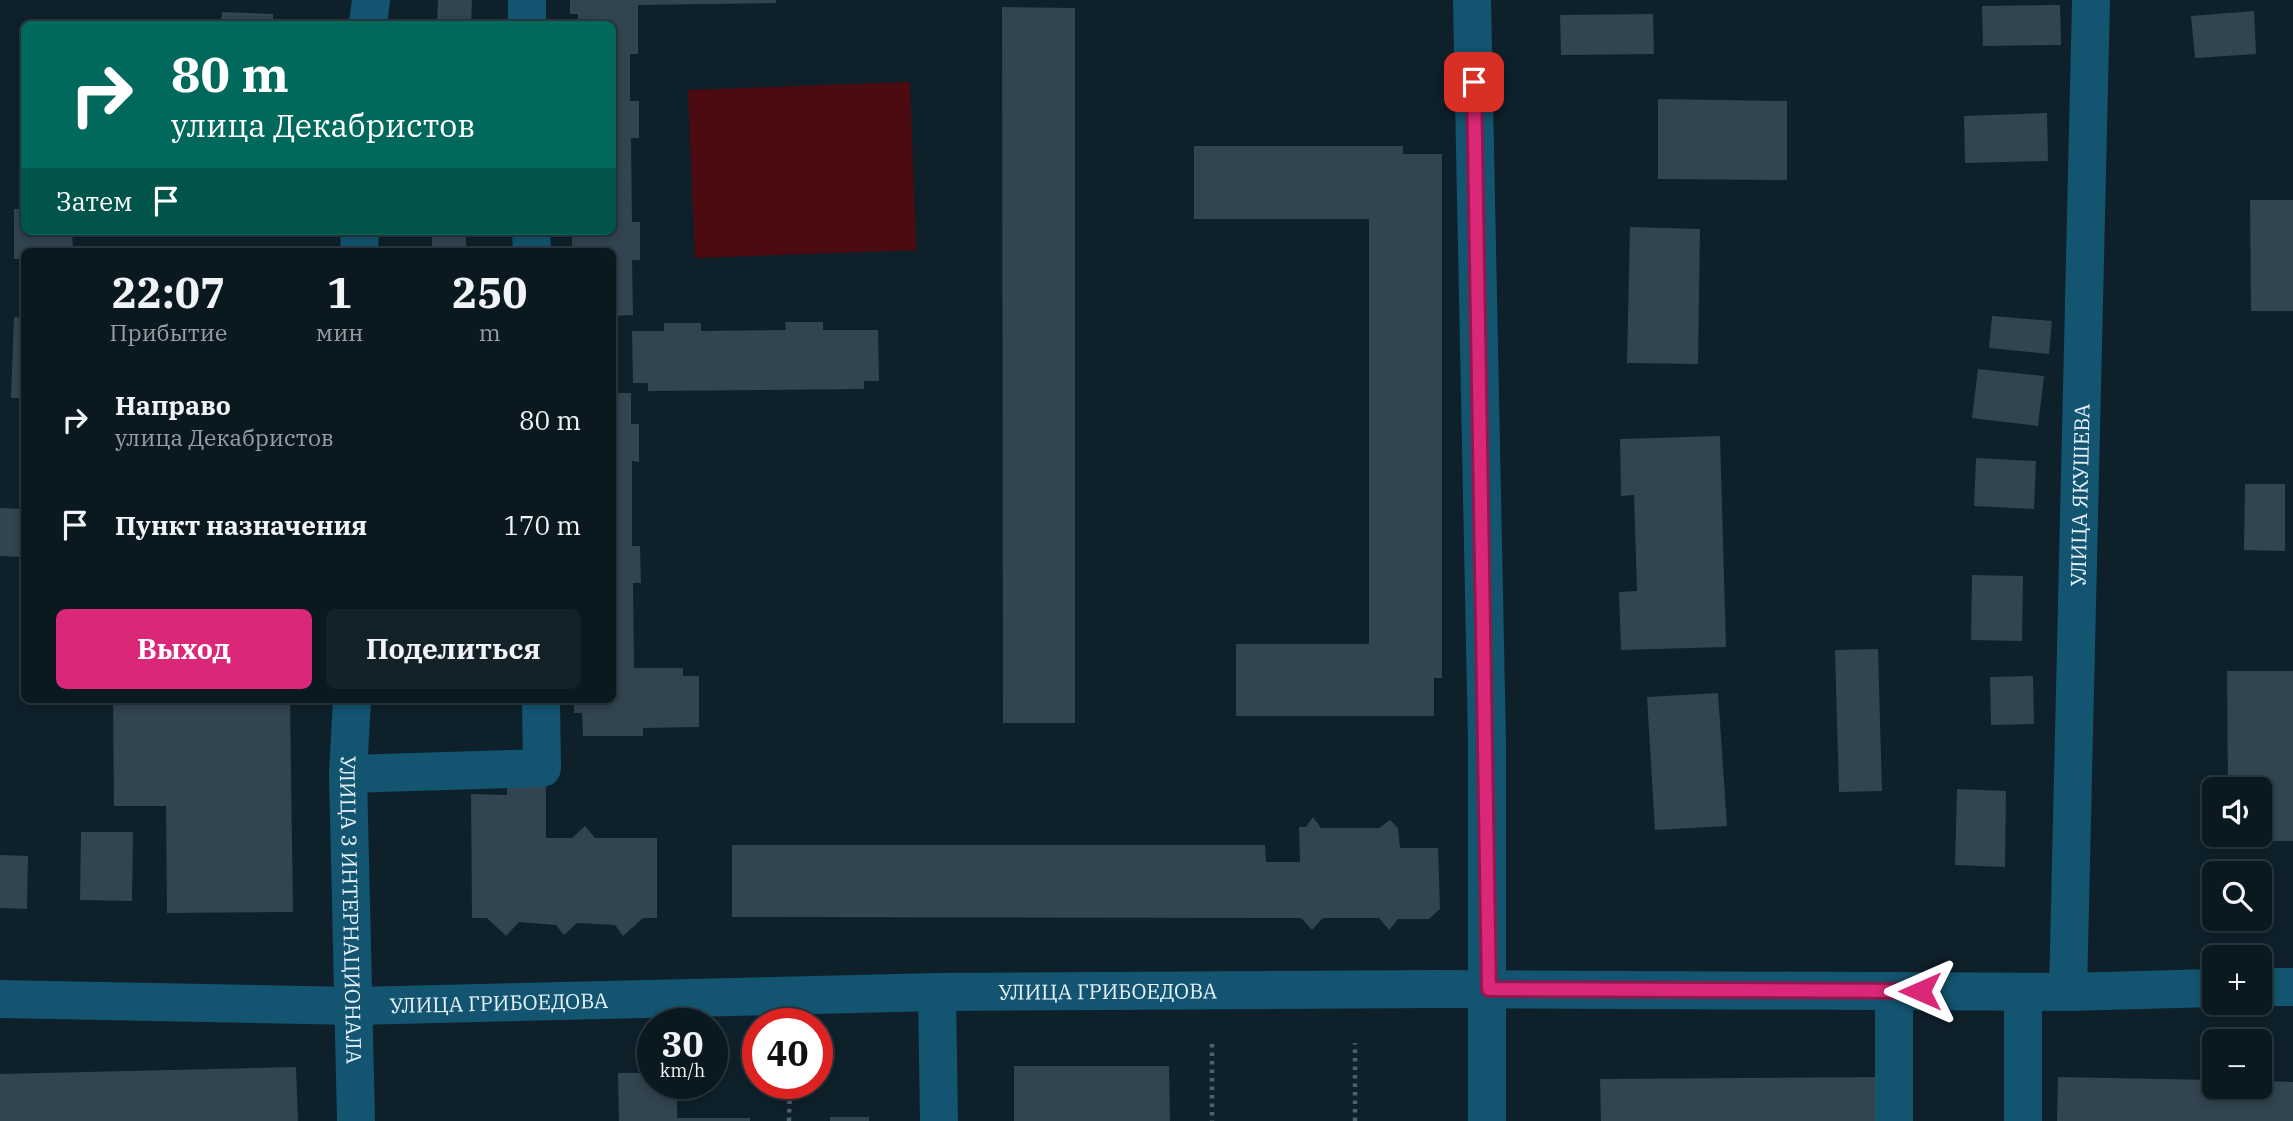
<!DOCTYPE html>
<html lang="ru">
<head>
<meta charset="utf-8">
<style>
	:root { --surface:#0a1820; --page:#132129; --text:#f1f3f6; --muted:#99a0a5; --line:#2a373e; --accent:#db2777 }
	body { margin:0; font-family:"IBM Plex Serif",serif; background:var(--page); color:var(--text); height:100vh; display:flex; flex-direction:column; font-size:26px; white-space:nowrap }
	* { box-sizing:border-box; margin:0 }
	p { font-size:23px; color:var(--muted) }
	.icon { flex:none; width:38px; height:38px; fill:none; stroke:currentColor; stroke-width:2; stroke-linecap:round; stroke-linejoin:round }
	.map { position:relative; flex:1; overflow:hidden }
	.sheet { position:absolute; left:21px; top:248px; width:595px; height:455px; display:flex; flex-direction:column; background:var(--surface); border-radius:10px; box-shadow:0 4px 10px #0003,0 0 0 2px var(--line) }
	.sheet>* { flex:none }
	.top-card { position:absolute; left:21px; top:21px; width:595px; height:214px; border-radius:10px; box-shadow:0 4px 10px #0003,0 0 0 2px var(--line); background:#00695c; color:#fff; overflow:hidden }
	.buttons { position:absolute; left:2202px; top:777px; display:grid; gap:14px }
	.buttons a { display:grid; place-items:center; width:70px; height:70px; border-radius:10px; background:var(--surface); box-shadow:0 4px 10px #0003,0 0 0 2px var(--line); font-size:35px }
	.speed { position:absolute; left:637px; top:1008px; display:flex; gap:14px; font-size:35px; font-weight:700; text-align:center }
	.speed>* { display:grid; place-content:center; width:91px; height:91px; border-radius:50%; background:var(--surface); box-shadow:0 4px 10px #0003,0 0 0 2px var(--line); line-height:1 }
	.speed small { font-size:18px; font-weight:400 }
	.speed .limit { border:10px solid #d22; background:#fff; color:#111 }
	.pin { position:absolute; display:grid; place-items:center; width:60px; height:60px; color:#fff; margin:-30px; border-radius:14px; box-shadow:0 4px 10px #0006 }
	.me { position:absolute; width:77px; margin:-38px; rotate:270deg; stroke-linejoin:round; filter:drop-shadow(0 0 5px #0008) }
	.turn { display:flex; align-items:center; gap:24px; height:147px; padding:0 35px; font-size:32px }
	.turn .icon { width:91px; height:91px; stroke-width:2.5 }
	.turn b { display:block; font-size:49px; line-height:60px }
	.then { display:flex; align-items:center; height:66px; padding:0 35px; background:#0003; gap:14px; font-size:26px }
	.eta { display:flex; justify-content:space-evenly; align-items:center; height:119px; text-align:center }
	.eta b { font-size:42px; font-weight:700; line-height:49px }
	.action { display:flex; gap:14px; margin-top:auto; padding:14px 35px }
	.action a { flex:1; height:80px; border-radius:10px; background:var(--accent); color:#fff; font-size:28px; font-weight:700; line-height:80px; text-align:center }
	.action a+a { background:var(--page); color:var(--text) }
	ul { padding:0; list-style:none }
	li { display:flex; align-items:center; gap:21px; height:105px; padding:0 35px }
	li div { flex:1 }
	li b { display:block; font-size:26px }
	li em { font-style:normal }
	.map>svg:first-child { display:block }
</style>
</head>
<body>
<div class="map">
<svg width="2293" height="1121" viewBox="0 0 2293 1121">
	<rect width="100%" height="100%" fill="#0e202a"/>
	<path fill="#4c0a11" d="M910,82L916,250L695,258L688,90Z"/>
	<path fill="#31444f" d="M438,0H472L471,24H437Z
		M570,0H776V3L638,5V54H630V101H639V138H631L632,222H640V260H632L633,315L612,316V252H572V231H612V24H578V14H570Z
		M2060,5L2061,45L1983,46L1982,6Z
		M1002,7L1075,8V723H1003Z
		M2254,11L2256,54L2195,58L2191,16Z
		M222,12L273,14V24H221Z
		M1653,14L1654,54L1561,55L1560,15Z
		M1658,99L1787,101V180L1658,179Z
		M2047,113L2048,161L1965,163L1964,116Z
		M1194,146H1403V154H1442V678H1434V716H1236V644H1369V219H1194Z
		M2250,200H2293V311H2251Z
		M14,209H24V231H72L73,252H24V259H14Z
		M1630,227L1700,229L1698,364L1627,363Z
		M216,231H278V237H216Z
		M432,231H466V252H432Z
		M1992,316L2052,321L2049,354L1989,348Z
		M14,317L24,318V398H11Z
		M785,322H823V330H878L879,381H864V389L648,391V383H633L632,331H664V323H701V331L786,330Z
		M1978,369L2044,376L2038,426L1972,418Z
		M612,393H631V424H639V462L632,461V546H640L641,583H633L634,668H683V676H699V727L643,728V736H583L582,713H574V700H612Z
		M1720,436L1726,647L1621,650L1619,592L1637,591L1634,495L1621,496L1620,439Z
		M1976,458L2036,461L2034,509L1974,506Z
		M2245,484H2285V551L2244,550Z
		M0,508L24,509V557L0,556Z
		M1972,575L2023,576L2022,641L1971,640Z
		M1878,649L1882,791L1839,792L1835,650Z
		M2227,671H2293V841H2228V835H2259V789H2228Z
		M2033,676L2034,724L1991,725L1990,677Z
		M1718,693L1727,826L1655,830L1647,697Z
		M113,700H290L293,912L167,913L166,806H114Z
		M546,785V838H572L585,826L595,838H657V918H643L623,936L615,925L577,923L564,935L556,925L519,922L506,936L487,918H472L471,794L507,795V786Z
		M1957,789L2006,791L2005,867L1955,865Z
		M1313,817L1321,828H1379L1390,820L1398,828L1400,848H1438L1440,909L1429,919H1398L1389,930L1379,918H1323L1312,930L1301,918L732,917V845H1265L1266,862H1300L1299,827H1306Z
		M81,832H133L132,901L80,900Z
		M0,855L28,856L27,909L0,908Z
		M1014,1066H1169L1170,1121H1014Z
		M296,1067L298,1121H0V1074Z
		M618,1073H653V1083H677V1118H750V1121H619Z
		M1886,1077L1887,1121H1601L1600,1079Z
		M2058,1077L2214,1080V1087H2259V1081L2293,1082V1121H2057Z
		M830,1117H869V1121H830Z"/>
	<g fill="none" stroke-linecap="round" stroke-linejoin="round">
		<path stroke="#506069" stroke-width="4.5" stroke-dasharray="3.5 5" stroke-linecap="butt" d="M1212,1044V1121
			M789,1121L790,1083
			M1355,1121V1043"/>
		<g stroke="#135470" stroke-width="38">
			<path d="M527,0V24"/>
			<path d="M1472,0L1487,743V1121"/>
			<path d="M368,24L371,0"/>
			<path d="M531,231L532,252"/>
			<path d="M359,252L360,231"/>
			<path id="s1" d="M352,700L348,774L356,1121"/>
			<path d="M348,774L542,768L541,700"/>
			<path d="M2259,987H2293"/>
			<path d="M1894,991V1121"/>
			<path d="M937,992L939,1121"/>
			<path id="s2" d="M2068,992L2091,0"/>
			<path id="s3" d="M0,999L355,1006L937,992L1439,989L2068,992L2214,988"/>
			<path d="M2023,1121V992"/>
		</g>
	</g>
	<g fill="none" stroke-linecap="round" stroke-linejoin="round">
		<defs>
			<path id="route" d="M1474,82L1489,989L1920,991"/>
		</defs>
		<use href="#route" stroke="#8e194d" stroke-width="18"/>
		<use href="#route" stroke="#db2777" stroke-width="12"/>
	</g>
	<g text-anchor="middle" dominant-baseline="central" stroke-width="7" stroke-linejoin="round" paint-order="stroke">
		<g font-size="21" fill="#e6f2f9" stroke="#03090d">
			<text stroke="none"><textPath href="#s2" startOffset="497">УЛИЦА ЯКУШЕВА</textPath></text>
			<text stroke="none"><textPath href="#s1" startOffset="210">УЛИЦА 3 ИНТЕРНАЦИОНАЛА</textPath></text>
			<text stroke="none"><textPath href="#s3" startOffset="1108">УЛИЦА ГРИБОЕДОВА</textPath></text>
			<text stroke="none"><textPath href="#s3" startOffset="499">УЛИЦА ГРИБОЕДОВА</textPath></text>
		</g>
	</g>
</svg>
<div class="buttons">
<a><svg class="icon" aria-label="sound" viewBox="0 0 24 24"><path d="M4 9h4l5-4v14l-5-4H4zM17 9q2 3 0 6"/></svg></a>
<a><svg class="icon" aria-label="search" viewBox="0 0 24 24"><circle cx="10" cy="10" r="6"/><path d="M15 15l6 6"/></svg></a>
<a>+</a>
<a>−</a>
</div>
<div class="speed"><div>30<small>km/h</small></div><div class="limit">40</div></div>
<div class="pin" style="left:1474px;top:82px;background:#d93025"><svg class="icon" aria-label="arrive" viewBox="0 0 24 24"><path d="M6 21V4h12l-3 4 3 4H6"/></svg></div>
<svg class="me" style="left:1920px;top:991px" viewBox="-20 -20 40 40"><path d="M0-17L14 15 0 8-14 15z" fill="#db2777" stroke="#fff" stroke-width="4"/></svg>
<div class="top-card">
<div class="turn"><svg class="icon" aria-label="right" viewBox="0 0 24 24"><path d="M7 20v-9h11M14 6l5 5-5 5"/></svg><div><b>80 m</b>улица Декабристов</div></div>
<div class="then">Затем<svg class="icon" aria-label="arrive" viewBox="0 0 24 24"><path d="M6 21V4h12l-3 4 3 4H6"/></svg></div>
</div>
<section class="sheet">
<div class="eta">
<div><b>22:07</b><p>Прибытие</p></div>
<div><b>1</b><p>мин</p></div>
<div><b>250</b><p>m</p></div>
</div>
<ul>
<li><svg class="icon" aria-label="right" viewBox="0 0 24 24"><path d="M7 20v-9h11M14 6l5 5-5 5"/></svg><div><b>Направо</b><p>улица Декабристов</p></div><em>80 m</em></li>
<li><svg class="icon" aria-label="arrive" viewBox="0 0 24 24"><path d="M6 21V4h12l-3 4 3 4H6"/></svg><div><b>Пункт назначения</b></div><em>170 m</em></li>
</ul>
<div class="action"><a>Выход</a><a>Поделиться</a></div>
</section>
</div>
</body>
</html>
